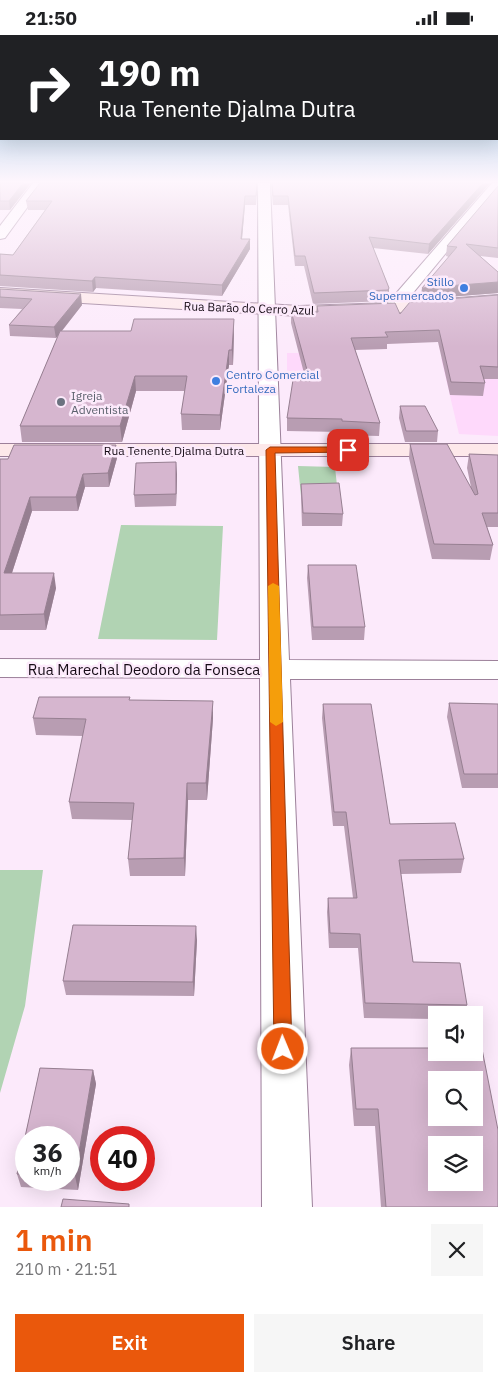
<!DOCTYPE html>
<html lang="en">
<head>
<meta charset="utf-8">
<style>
	:root { --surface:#fff; --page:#f6f6f6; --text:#202124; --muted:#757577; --accent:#ea580c }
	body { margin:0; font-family:"IBM Plex Sans",sans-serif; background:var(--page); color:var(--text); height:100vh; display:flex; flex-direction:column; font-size:19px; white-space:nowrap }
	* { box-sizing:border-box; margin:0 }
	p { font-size:16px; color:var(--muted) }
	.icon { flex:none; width:28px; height:28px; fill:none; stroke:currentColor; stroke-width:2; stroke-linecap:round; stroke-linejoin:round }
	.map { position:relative; height:1172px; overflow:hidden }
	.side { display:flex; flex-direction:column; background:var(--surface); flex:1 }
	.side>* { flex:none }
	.top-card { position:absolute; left:0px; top:0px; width:499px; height:105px; box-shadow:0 5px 20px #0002; background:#202124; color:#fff; overflow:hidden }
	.fabs { position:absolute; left:428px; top:971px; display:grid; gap:10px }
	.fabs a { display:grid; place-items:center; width:55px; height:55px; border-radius:0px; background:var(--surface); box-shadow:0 5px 20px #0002; font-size:25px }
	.speed { position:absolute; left:15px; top:1091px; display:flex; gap:10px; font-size:25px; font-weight:700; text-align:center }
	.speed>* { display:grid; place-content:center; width:65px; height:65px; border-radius:50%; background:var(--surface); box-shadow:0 5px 20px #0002; line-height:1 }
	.speed small { font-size:12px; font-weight:400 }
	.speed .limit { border:8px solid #d22; background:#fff; color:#111 }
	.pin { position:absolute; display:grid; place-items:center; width:42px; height:42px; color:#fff; margin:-21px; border-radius:10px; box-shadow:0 2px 8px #0006 }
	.me { position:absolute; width:55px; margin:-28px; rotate:359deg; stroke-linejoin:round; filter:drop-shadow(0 0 4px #0008) }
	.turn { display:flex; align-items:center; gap:18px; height:105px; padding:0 15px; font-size:22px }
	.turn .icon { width:65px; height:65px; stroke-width:2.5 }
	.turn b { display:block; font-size:35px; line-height:42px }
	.round { display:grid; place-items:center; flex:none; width:52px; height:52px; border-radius:0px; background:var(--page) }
	.head { display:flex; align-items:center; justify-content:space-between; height:85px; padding:0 15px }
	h1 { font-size:30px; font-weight:600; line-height:38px; color:var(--accent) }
	.action { display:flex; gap:10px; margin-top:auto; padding:10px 15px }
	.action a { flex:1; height:58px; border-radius:0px; background:var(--accent); color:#fff; font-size:20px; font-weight:600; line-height:58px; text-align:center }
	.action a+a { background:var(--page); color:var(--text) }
	.status { display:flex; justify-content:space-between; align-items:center; height:35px; padding:0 25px; background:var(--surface); direction:ltr }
	.status svg { height:14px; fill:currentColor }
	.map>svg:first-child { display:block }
</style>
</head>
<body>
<div class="status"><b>21:50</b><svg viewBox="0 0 49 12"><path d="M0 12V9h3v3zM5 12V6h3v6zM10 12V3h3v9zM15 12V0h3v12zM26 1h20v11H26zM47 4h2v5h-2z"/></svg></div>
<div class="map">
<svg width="498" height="1172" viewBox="0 0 498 1172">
	<rect width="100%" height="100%" fill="#fceafb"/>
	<path fill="#fed9fb" d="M287,318H339L342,337L287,336Z
		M441,323L498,324V401L459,399Z"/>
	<path fill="#b1d3b3" d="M298,431L335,432L338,460L301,461Z
		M121,490L223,491L217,605L98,604Z
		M0,835H43L25,971L0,1058Z"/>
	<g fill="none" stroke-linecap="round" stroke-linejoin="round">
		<defs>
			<path id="minor" d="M33,148H45L5,203L0,204V191Z
				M492,148H498V155L398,276H386L384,273L386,270Z"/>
			<path id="tertiary" d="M258,148H270L289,625L498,626V644H290L312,1172H262L260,643L0,642V624L260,625Z"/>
			<path id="secondary" d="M0,253L299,271L392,268L498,260V270L392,278L299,281L0,263Z
				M0,409H498V421H0Z"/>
		</defs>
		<use href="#minor" stroke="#9c809a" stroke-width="2"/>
		<use href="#tertiary" stroke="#9c809a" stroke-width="2"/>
		<use href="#secondary" stroke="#9c809a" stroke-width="2"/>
		<use href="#minor" fill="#fff" fill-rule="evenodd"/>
		<use href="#tertiary" fill="#fff" fill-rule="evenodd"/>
		<use href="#secondary" fill="#fde8ea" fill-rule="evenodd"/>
	</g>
	<path fill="#b89db2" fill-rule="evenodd" d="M0,148H31L10,175H0Z
		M40,148H258L256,170H245L242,204L250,214L222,261L96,253L93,257L0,251V219L13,220L45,175H28L26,166Z
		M271,148H490L428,219L373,213L389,253L388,264L387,266L313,269L304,231H295L288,170H273Z
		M498,151V223L480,221L498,237V258L421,264L422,253L449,222L446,221L447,211Z
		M0,254L82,270L62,296H131L234,284L233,330H229L220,395H182L181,379L185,356H136L122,407H22L20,391L59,299L56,303L10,301L9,290L22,274L0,273Z
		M498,260V344H484L485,348L483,361L450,360L438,307L387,309V314L355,315L380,388L379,401L341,400V397L287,396V383L306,346L291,288V276L316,277L317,271L400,279Z
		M400,371L438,396L437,407H405L399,383Z
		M410,409L471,452L467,433L469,419L498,420V492H487L493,510L490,525L432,524L409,423Z
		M117,423L109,452H85L78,476H32L12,538L56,553L46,595H0V424Z
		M177,439L176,471L135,472L134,460Z
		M301,449L343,479L342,491H302L301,461Z
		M308,530L365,592L364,605H312L307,543Z
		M130,665L213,683L207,765H188L185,841H130L128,824L132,785L72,784L69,767L83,701L36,700L33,683Z
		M449,668L498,669V753H462L447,682Z
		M323,669L390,789L464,824L461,838L401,839L413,927L467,970L465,980H436V984L364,983L358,913H329L327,877L328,863H353L344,791H333L322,683Z
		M197,905L194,961L66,960L63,946Z
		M351,1013L498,1172H381L375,1091H354L349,1030Z
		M40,1033L93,1035L96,1049L78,1155L21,1152L17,1139ZM26,1102H69V1145H26Z"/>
	<path fill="#967f91" d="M23,148H31L10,175L9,166Z
		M483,148H490L428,219L429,209Z
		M245,161V170L241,214V204Z
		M250,204V214L222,261V250Z
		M95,242L96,253L93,257L92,246Z
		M498,247V258L421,264L422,253Z
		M389,253L388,264L387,266L388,255Z
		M81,259L82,270L56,303L54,292Z
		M234,284V298L233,330L232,315Z
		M229,315V330L220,395V380Z
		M135,341L136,356L122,407L120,391Z
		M116,410L117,423L109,452L108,438Z
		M176,427L177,439L176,471Z
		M83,439L85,452L78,476L76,462Z
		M30,462L32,476L7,553L4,538Z
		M54,538L56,553L46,595L44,579Z
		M213,666V683L207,765L206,748Z
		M187,748L188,765L185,841L184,823Z
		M196,891L197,905L194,961L193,947Z
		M93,1035L96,1049L78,1155L75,1141Z"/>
	<path fill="#d6b6cf" stroke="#967f91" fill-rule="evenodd" d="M0,148H23L9,166H0Z
		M40,148H257L256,161H245L241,204H250L222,250L95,242L92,246L0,240V219L13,220L52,166H26Z
		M272,148H483L429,209L369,202L389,253L388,255L314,258L305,221H295L288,161H273Z
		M498,151V213L466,209L498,237V247L422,253L457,212L447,211Z
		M0,254L81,259L54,292L9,290L32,264L0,262Z
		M498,260V332L480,331L485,348L451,347L439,295L385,297L388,302L351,303L380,388L342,386V384L287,383L293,345L310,346L291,276L318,277L317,271L395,268L400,279L410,267Z
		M134,284H234L232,315H229L220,380L181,379L187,341H135L120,391H20L60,296H131Z
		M400,371H425L438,396H406Z
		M410,409H447L475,460L478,459L469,419L498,420V478H482L493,510L434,509Z
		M14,410H116L108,438L83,439L76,462H30L4,538H54L44,579L0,580V424H8Z
		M176,427V459L134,460L136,428Z
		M339,448L343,479L303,478L301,449Z
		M308,530H356L365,592H313Z
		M39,662H130L129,665L213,666L206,748H187L184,823L128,824L134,768L69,767L86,684L33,683Z
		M449,668L498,669V739H464Z
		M323,669H371L390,789L455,788L464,824L399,825L413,927L460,928L467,970L365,968L360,899L330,898L328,863H357L346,777H334Z
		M73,890L196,891L193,947L63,946Z
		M351,1013H436V1018H474V1013L482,1014L498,1095V1172H386L378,1074H356ZM436,1045H474V1082H436ZM436,1110H474V1148H436Z
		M40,1033L93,1035L75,1141H69V1102H26V1139H17Z
		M63,1164L129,1169V1172H61Z"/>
	<linearGradient id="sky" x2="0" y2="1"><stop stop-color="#7db8de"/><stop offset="0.47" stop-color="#fef6fd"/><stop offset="1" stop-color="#fef6fd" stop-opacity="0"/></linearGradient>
	<rect width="498" height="312" fill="url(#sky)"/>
	<path fill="#ea580c" stroke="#983908" d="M348,412L351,413V417L275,418L292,1014L290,1021L283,1023L277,1021L274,1014L266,415L270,412Z"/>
	<path fill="#f59e0b" d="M273,548L279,551L283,687L276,691L270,687L268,551Z"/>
	<g fill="#3f7fe0" stroke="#fceafb" stroke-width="2">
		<circle cx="464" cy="253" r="5"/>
		<circle cx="216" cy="346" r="5"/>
	</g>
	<circle fill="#6b7280" stroke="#fceafb" stroke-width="2" cx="61" cy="367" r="5"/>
	<g text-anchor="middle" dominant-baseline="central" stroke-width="5" stroke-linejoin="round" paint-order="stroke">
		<g font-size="12" fill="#366cbe" stroke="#fceafb" text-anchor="end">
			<text x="454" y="246">Stillo<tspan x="454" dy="14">Supermercados</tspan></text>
			<text x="226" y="339" text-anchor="start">Centro Comercial<tspan x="226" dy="14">Fortaleza</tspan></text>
		</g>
		<g font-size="12" fill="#160c16" stroke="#fceafb">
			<text transform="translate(249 273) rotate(2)">Rua Barão do Cerro Azul</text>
			<text x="174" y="415">Rua Tenente Djalma Dutra</text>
		</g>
		<g font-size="12" fill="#5b616d" stroke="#fceafb" text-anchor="start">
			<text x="71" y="360">Igreja<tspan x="71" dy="14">Adventista</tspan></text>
		</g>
		<g font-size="15" fill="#160c16" stroke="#fceafb">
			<text x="144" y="634">Rua Marechal Deodoro da Fonseca</text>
		</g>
	</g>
</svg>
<div class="fabs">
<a><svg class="icon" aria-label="sound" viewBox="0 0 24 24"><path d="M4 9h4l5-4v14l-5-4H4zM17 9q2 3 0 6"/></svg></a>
<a><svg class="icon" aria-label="search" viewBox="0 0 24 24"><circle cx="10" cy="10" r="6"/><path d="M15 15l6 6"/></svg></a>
<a><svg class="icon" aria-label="layers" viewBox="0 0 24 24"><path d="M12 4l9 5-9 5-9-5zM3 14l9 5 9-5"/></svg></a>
</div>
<div class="speed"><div>36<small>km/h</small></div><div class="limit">40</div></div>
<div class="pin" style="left:348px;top:415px;background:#d93025"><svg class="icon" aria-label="arrive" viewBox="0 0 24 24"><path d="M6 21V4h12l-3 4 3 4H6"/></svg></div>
<svg class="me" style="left:283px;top:1014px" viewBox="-20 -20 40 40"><circle r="17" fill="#ea580c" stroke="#fff" stroke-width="3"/><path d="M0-11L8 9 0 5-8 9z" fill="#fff"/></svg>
<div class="top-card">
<div class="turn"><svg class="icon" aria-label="right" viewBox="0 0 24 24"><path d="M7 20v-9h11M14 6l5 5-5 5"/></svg><div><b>190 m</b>Rua Tenente Djalma Dutra</div></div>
</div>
</div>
<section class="side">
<div class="head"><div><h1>1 min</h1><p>210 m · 21:51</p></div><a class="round"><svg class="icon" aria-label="close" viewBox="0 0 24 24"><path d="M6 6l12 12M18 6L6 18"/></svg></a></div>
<div class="action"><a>Exit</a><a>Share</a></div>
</section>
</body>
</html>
